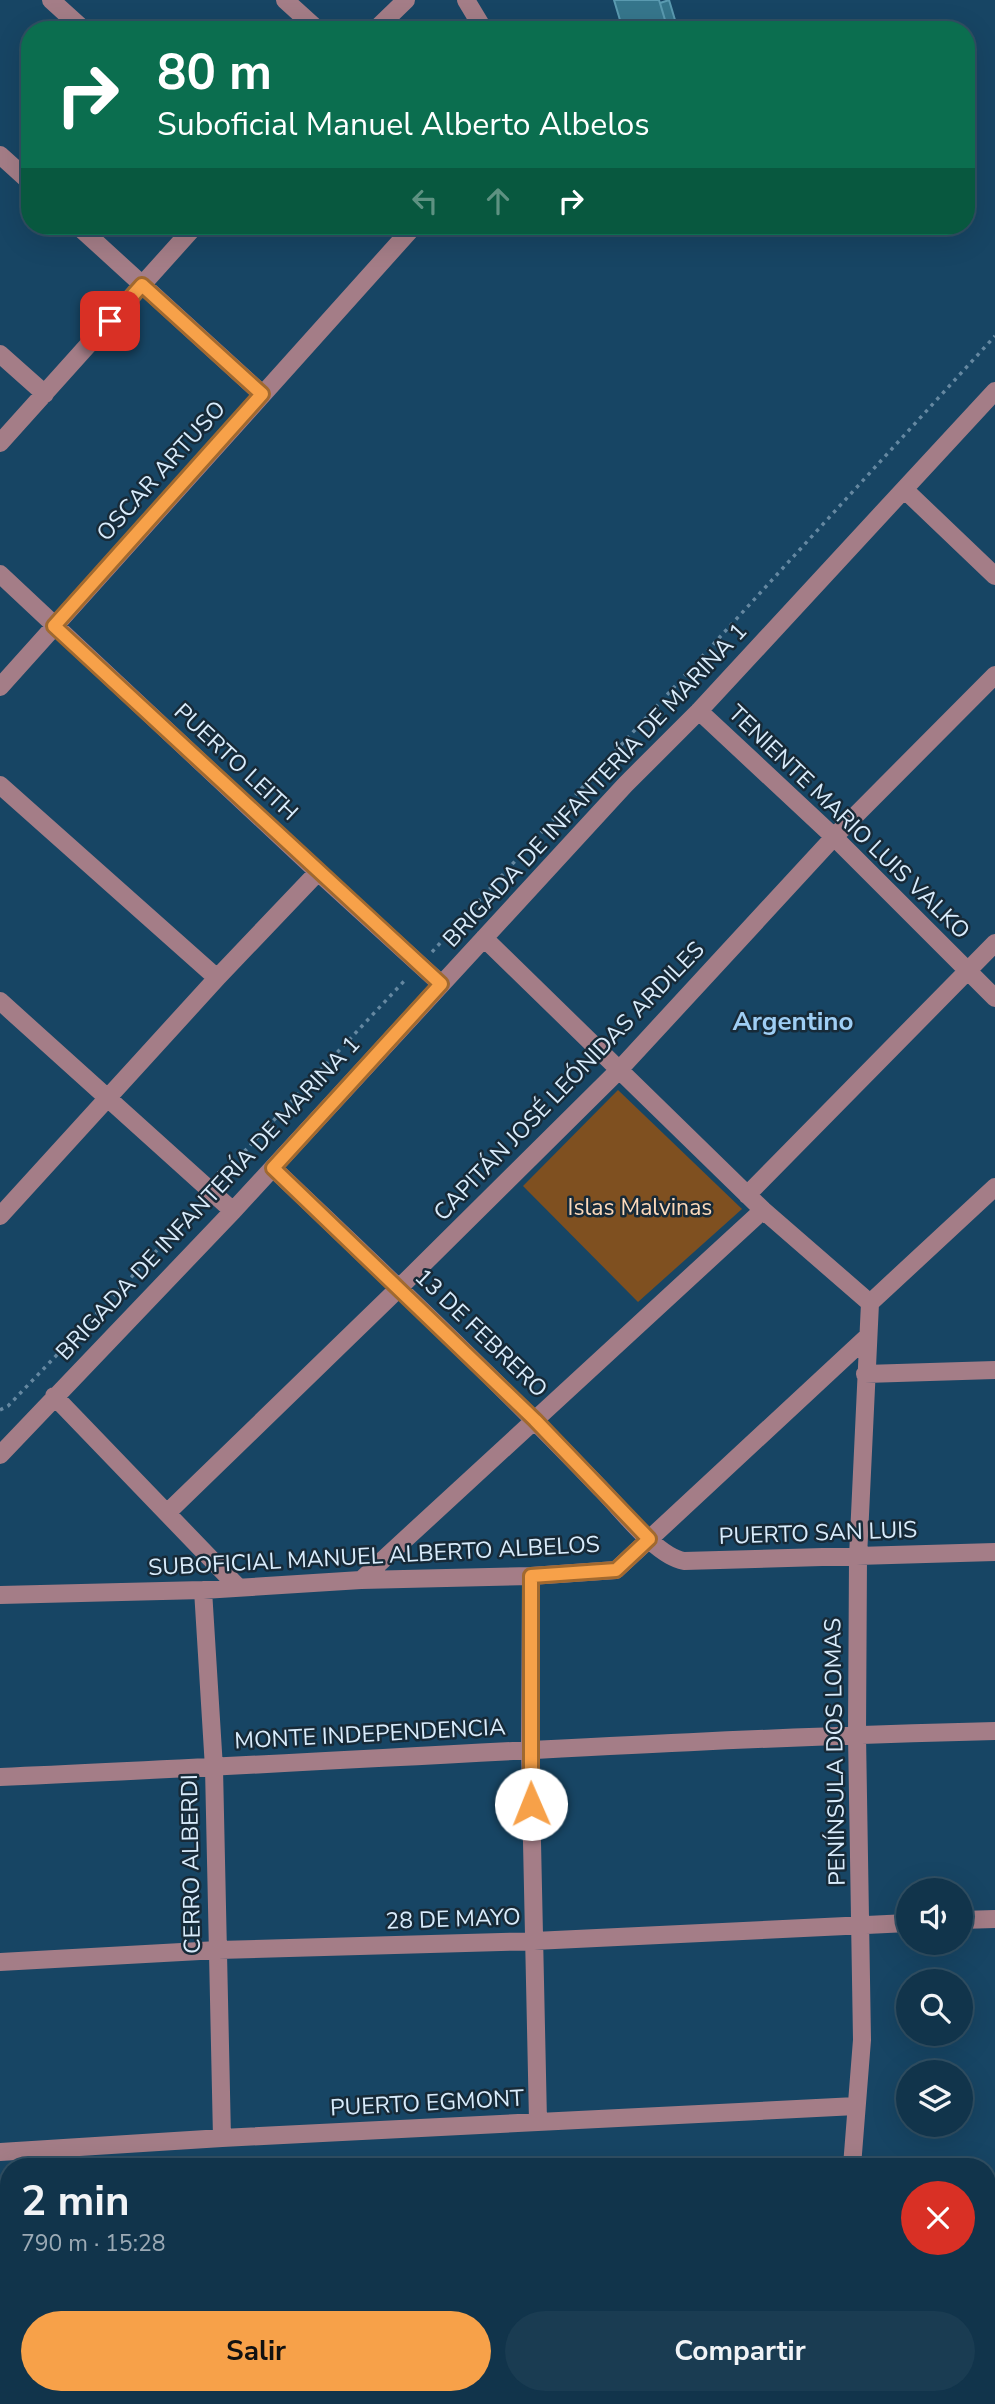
<!DOCTYPE html>
<html lang="es">
<head>
<meta charset="utf-8">
<style>
	:root { --surface:#11344b; --page:#1a3c52; --text:#f1f3f6; --muted:#9caab5; --line:#304f63; --accent:#f7a149 }
	body { margin:0; font-family:"Nunito Sans",sans-serif; background:var(--page); color:var(--text); height:100vh; display:flex; flex-direction:column; font-size:26px; white-space:nowrap }
	* { box-sizing:border-box; margin:0 }
	p { font-size:23px; color:var(--muted) }
	.icon { flex:none; width:38px; height:38px; fill:none; stroke:currentColor; stroke-width:2; stroke-linecap:round; stroke-linejoin:round }
	.map { position:relative; flex:1; overflow:hidden }
	.sheet { position:absolute; left:0px; top:2158px; width:996px; height:247px; display:flex; flex-direction:column; background:var(--surface); border-radius:28px 28px 0 0; box-shadow:0 7px 28px #0002,0 0 0 2px var(--line) }
	.sheet>* { flex:none }
	.top-card { position:absolute; left:21px; top:21px; width:954px; height:214px; border-radius:28px; box-shadow:0 7px 28px #0002,0 0 0 2px var(--line); background:#0b6e4f; color:#fff; overflow:hidden }
	.controls { position:absolute; left:896px; top:1878px; display:grid; gap:14px }
	.controls a { display:grid; place-items:center; width:77px; height:77px; border-radius:50%; background:var(--surface); box-shadow:0 7px 28px #0002,0 0 0 2px var(--line); font-size:35px }
	.pin { position:absolute; display:grid; place-items:center; width:60px; height:60px; color:#fff; margin:-30px; border-radius:14px; box-shadow:0 4px 10px #0006 }
	.me { position:absolute; width:77px; margin:-38px; rotate:359deg; stroke-linejoin:round; filter:drop-shadow(0 0 5px #0008) }
	.turn { display:flex; align-items:center; gap:24px; height:147px; padding:0 21px; font-size:32px }
	.turn .icon { width:91px; height:91px; stroke-width:2.5 }
	.turn b { display:block; font-size:49px; line-height:60px }
	.lanes { display:flex; align-items:center; height:66px; padding:0 21px; background:#0003; justify-content:center; gap:35px; direction:ltr }
	.lanes .off { opacity:.35 }
	.round { display:grid; place-items:center; flex:none; width:74px; height:74px; border-radius:37px; background:var(--page) }
	.headline { display:flex; align-items:center; justify-content:space-between; height:119px; padding:0 21px }
	h1 { font-size:42px; font-weight:700; line-height:52px }
	.primary-button { display:flex; gap:14px; margin-top:auto; padding:14px 21px }
	.primary-button a { flex:1; height:80px; border-radius:42px; background:var(--accent); color:#111; font-size:28px; font-weight:700; line-height:80px; text-align:center }
	.primary-button a+a { background:var(--page); color:var(--text) }
	.map>svg:first-child { display:block }
</style>
</head>
<body>
<div class="map">
<svg width="995" height="2404" viewBox="0 0 995 2404">
	<rect width="100%" height="100%" fill="#174564"/>
	<path fill="#7f5020" d="M618,1090L742,1209L638,1302L523,1186Z"/>
	<path fill="#36768c" stroke="#5a9ab0" stroke-width="2" d="M614,0H659L668,30H623Z
		M669,0L678,30H668L660,3Z"/>
	<g fill="none" stroke-linecap="round" stroke-linejoin="round">
		<path stroke="#6588a1" stroke-width="3.5" stroke-dasharray="3.5 5" stroke-linecap="butt" d="M432,952L995,336
			M218,1173L243,1153L407,978
			M0,1410L8,1406L185,1221L194,1199"/>
		<path stroke="#a47d87" stroke-width="18" d="M51,0L84,30
			M285,0L318,30
			M466,0L484,30
			M375,30L406,0
			M0,155L30,182
			M78,226L262,394
			M0,354L45,394
			M0,443L195,226
			M905,490L995,576
			M0,574L318,872L441,984
			M0,687L414,226
			M699,711L834,837L995,998
			M0,785L217,978
			M484,938L763,1210L870,1303
			M0,1001L233,1211
			M273,1168C384,1274 495,1378 601,1489C622,1510 656,1556 684,1561L995,1552
			M747,1195L995,943
			M0,1216L217,978L318,872
			M870,1303L995,1187
			M865,1374L995,1370
			M54,1396L237,1586
			M0,1455L233,1211L625,785L699,711L995,391
			M168,1512L399,1288L619,1070L834,837L995,675
			M531,1576L530,1749L538,2121
			M361,1580L763,1210
			M203,1590L214,1768L222,2138
			M0,1595L203,1590L361,1580L531,1576L616,1570L868,1336
			M0,1777C332,1763 663,1739 995,1731
			M961,1920L995,1919
			M0,1962L218,1950L534,1941L908,1923
			M0,2152L222,2138L856,2106
			M852,2166L862,2040L857,1735L858,1557L870,1303
			M0,2196L9,2217
			M987,2293L995,2292
			M0,2340L9,2339
			M90,2396L95,2404
			M367,2396L375,2404
			M337,2404L338,2396"/>
	</g>
	<g fill="none" stroke-linecap="round" stroke-linejoin="round">
		<defs>
			<path id="route" d="M110,321L142,285L262,394L54,626L441,984L273,1168L535,1420L649,1539L616,1570L531,1576V1804"/>
		</defs>
		<use href="#route" stroke="#a1692f" stroke-width="18"/>
		<use href="#route" stroke="#f7a149" stroke-width="12"/>
	</g>
	<g text-anchor="middle" dominant-baseline="central" stroke-width="5" stroke-linejoin="round" paint-order="stroke">
		<g font-size="23" fill="#d9ecfc" stroke="#172a38">
			<text transform="translate(161 471) rotate(-48)">OSCAR ARTUSO</text>
			<text transform="translate(236 762) rotate(43)">PUERTO LEITH</text>
			<text transform="translate(595 785) rotate(-47)">BRIGADA DE INFANTERÍA DE MARINA 1</text>
			<text transform="translate(849 822) rotate(44)">TENIENTE MARIO LUIS VALKO</text>
			<text transform="translate(569 1081) rotate(-46)">CAPITÁN JOSÉ LEÓNIDAS ARDILES</text>
			<text transform="translate(208 1198) rotate(-47)">BRIGADA DE INFANTERÍA DE MARINA 1</text>
			<text transform="translate(481 1333) rotate(44)">13 DE FEBRERO</text>
			<text transform="translate(818 1533) rotate(-2)">PUERTO SAN LUIS</text>
			<text transform="translate(374 1556) rotate(-3)">SUBOFICIAL MANUEL ALBERTO ALBELOS</text>
			<text transform="translate(370 1734) rotate(-3)">MONTE INDEPENDENCIA</text>
			<text transform="translate(835 1752) rotate(-91)">PENÍNSULA DOS LOMAS</text>
			<text transform="translate(191 1864) rotate(-91)">CERRO ALBERDI</text>
			<text transform="translate(453 1919) rotate(-2)">28 DE MAYO</text>
			<text transform="translate(427 2103) rotate(-3)">PUERTO EGMONT</text>
		</g>
		<g font-size="23" fill="#fddabb" stroke="#172a38">
			<text x="640" y="1207">Islas Malvinas</text>
		</g>
		<g font-size="26" font-weight="bold" fill="#9fcef4" stroke="#172a38">
			<text x="793" y="1021">Argentino</text>
		</g>
	</g>
</svg>
<div class="controls">
<a><svg class="icon" aria-label="sound" viewBox="0 0 24 24"><path d="M4 9h4l5-4v14l-5-4H4zM17 9q2 3 0 6"/></svg></a>
<a><svg class="icon" aria-label="search" viewBox="0 0 24 24"><circle cx="10" cy="10" r="6"/><path d="M15 15l6 6"/></svg></a>
<a><svg class="icon" aria-label="layers" viewBox="0 0 24 24"><path d="M12 4l9 5-9 5-9-5zM3 14l9 5 9-5"/></svg></a>
</div>
<div class="pin" style="left:110px;top:321px;background:#d93025"><svg class="icon" aria-label="arrive" viewBox="0 0 24 24"><path d="M6 21V4h12l-3 4 3 4H6"/></svg></div>
<svg class="me" style="left:531px;top:1804px" viewBox="-20 -20 40 40"><circle r="19" fill="#fff"/><path d="M0-13L10 11 0 6-10 11z" fill="#f7a149"/></svg>
<div class="top-card">
<div class="turn"><svg class="icon" aria-label="right" viewBox="0 0 24 24"><path d="M7 20v-9h11M14 6l5 5-5 5"/></svg><div><b>80 m</b>Suboficial Manuel Alberto Albelos</div></div>
<div class="lanes"><svg class="icon off" aria-label="left" viewBox="0 0 24 24"><path d="M17 20v-9H6M10 6l-5 5 5 5"/></svg><svg class="icon off" aria-label="ahead" viewBox="0 0 24 24"><path d="M12 20V5M6 11l6-6 6 6"/></svg><svg class="icon" aria-label="right" viewBox="0 0 24 24"><path d="M7 20v-9h11M14 6l5 5-5 5"/></svg></div>
</div>
<section class="sheet">
<div class="headline"><div><h1>2 min</h1><p>790 m · 15:28</p></div><a class="round" style="background:#d93025;color:#fff"><svg class="icon" aria-label="close" viewBox="0 0 24 24"><path d="M6 6l12 12M18 6L6 18"/></svg></a></div>
<div class="primary-button"><a>Salir</a><a>Compartir</a></div>
</section>
</div>
</body>
</html>
